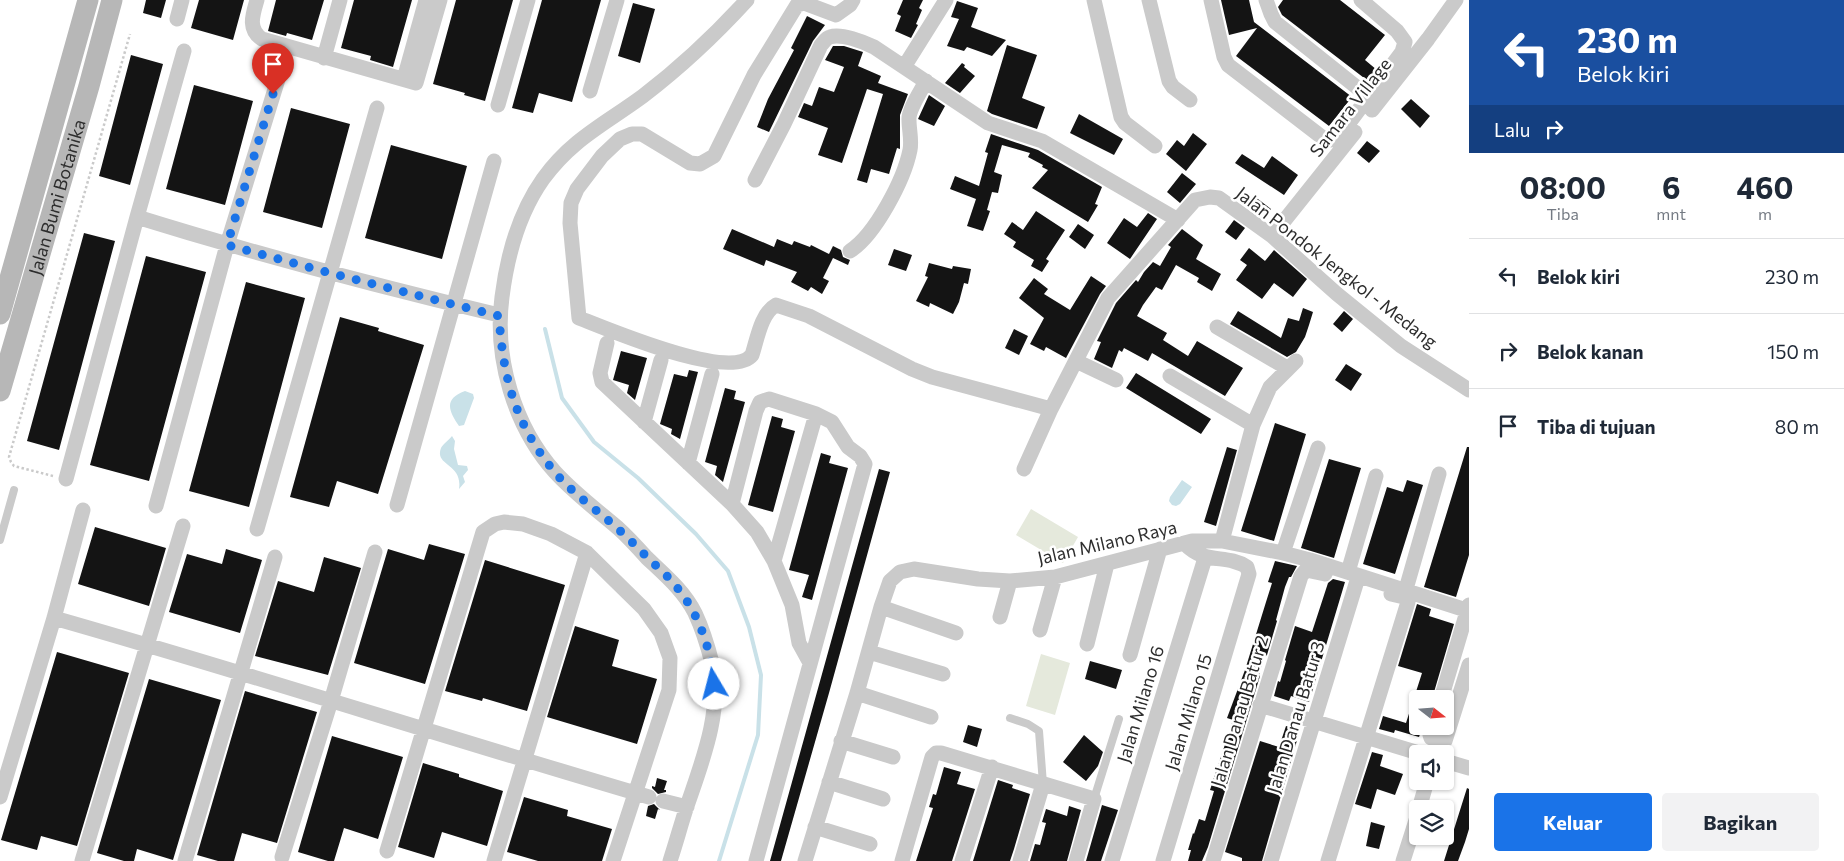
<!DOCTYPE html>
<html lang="id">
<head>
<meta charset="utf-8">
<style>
	:root { --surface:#fff; --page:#f2f2f3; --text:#1f2937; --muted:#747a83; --line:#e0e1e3; --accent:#1a73e8 }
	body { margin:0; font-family:Commissioner,sans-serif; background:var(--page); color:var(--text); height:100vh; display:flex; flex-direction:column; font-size:19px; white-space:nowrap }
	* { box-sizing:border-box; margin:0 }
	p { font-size:16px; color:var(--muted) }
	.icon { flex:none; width:28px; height:28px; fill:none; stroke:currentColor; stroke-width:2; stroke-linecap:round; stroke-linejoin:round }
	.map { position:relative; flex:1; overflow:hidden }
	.drawer { display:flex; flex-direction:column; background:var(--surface); width:375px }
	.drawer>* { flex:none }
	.guide { background:#1a4fa0; color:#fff; overflow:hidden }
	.needle { width:32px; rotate:107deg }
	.buttons { position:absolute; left:1409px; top:690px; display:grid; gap:10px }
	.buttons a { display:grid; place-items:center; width:45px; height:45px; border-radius:5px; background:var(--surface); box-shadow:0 1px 4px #0004; font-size:25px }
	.pin { position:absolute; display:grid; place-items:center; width:42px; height:42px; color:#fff; margin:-51px -21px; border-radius:50% 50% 50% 0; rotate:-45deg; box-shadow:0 0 5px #0007 }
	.pin .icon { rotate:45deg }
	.me { position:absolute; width:55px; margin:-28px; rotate:352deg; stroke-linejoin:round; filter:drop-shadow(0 0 4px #0008) }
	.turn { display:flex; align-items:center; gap:18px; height:105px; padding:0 25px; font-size:22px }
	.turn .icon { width:65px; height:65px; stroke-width:2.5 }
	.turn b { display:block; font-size:35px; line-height:42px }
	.then { display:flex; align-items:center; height:48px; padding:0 25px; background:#0003; gap:10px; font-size:19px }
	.eta { display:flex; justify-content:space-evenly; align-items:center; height:85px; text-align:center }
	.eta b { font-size:30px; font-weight:700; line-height:35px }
	.cta { display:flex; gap:10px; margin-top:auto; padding:10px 25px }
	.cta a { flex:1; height:58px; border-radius:5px; background:var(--accent); color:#fff; font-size:20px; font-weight:700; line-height:58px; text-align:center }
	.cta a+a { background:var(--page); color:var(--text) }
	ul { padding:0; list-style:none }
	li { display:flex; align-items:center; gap:15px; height:75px; padding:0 25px; border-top:1px solid var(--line) }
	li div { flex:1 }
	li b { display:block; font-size:19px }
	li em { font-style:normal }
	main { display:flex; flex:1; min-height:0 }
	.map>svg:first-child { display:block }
</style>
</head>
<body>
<main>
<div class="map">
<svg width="1469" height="861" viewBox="0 0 1469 861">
	<rect width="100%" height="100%" fill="#fff"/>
	<path fill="#e5e9dc" d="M1031,509L1078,537L1063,563L1016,535Z
		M1041,654L1070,663L1055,715L1026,706Z"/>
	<path fill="#c9e1e8" d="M465,391L473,394L474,398L464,425L459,426C449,411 443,399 465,391Z
		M452,436L455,441L454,449L458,465L467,466L468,470L463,476L465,482L459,489C463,463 434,466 441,448C443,444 449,440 452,436Z
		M1182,480L1192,487L1180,504L1176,506L1172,505L1169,501L1170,497Z"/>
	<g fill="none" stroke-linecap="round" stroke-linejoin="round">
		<path stroke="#c9e1e8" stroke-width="4" d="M545,329L562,398L594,442L638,478L696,534L728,571L749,627L761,675L758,735L719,861"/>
	</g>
	<path fill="#141414" d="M146,0H166L161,18L143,13Z
		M199,0H244L233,40L191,28Z
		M276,0H324L312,40L287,33L286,36L268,31Z
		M354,0H412L393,67L370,60L371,56L341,48Z
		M456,0H513L485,101L464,95L465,93L433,84Z
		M542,0H601L572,102L539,93L533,113L512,108Z
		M903,0H923L919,8L922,10L916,24L918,25L911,38L895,31L901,16L897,14Z
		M1221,0H1249L1254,22L1352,97L1329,126L1236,56L1257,28L1229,35Z
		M1283,0H1340L1385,35L1365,60L1377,70L1368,81L1282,15L1278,7Z
		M957,1L978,8L971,27L1006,40L992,56L967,47L964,51L947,46L959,19L951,17Z
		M633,3L655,9L640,63L618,56Z
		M807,16L825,25L813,41L769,132L757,127L768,99L794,50L791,48Z
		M1007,45L1037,55L1022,98L1045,107L1037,129L992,114L987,111Z
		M833,46H844L863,52L858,66L881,76L878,83L908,94L900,115V149L897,148L889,174L871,169L867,183L857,180L883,94L867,89L842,163L818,155L828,128L798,117L804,103L812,106L819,87L834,92L844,67L825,60Z
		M131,55L163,64L130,185L99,176Z
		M962,63L965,65L964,67L975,76L960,93L945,83Z
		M194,85L253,101L225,205L166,189Z
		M929,95L945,106L934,126L918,119Z
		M1411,99L1430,116L1420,128L1401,109Z
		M291,108L350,124L322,228L263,212Z
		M1079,114L1123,139L1114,155L1070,133Z
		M1193,133L1207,144L1186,171L1166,154L1177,140L1184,146Z
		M991,134L1038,150L1102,187L1095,204L1098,205L1088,222L1032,188L1048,170L1042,167L1043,165L1028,157L1030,153L1002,145L994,172L1002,175L998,193L992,192L987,210L990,211L983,231L967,226L976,199L950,189L955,176L979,186L988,153L985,152Z
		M1367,141L1380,151L1369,163L1357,153Z
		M391,145L467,166L442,259L365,238Z
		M1242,154L1264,168L1272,156L1298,175L1284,195L1235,163Z
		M1182,173L1196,184L1180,203L1167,192Z
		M1254,196L1271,209L1264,219L1246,206Z
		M1036,211L1065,230L1046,259L1049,261L1042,272L1031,266L1034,260L1013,247L1016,242L1004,234L1012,222L1023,230Z
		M1148,213L1157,219L1130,259L1107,243L1124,218L1137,227Z
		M1234,220L1245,228L1236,240L1225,232Z
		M1078,224L1094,235L1085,249L1069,237Z
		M732,229L774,247L777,239L792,245L794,241L810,247L811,245L829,254L833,246L841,250L843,257L850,260L848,265L833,258L823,278L829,281L822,294L811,287L808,291L791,282L797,272L766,260L764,266L723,249Z
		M1182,229L1203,245L1196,259L1221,274L1212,291L1197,282L1199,278L1176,265L1162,290L1156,287L1143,305L1137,316L1167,333L1163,340L1188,356L1197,341L1243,368L1225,396L1152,353L1148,361L1124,348L1122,352L1119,350L1112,368L1094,359L1101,342L1097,341L1116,303L1136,280L1138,282L1144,272L1153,262L1160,266L1171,247L1168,245Z
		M84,233L115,241L59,450L27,441Z
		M1249,248L1265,261L1274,250L1307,279L1293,297L1274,283L1262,299L1236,280L1247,265L1240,260Z
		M894,249L912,255L906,271L888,265Z
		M146,256L206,272L149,481L90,465Z
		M929,263L952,269L953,266L971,269L968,284L964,283L959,302L953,314L930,303L929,307L916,301L928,277L925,276Z
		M1091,276L1106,286L1100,294L1066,358L1046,347L1044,351L1030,344L1044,318L1019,298L1034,278L1048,289L1044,294L1070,310Z
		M246,282L305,298L249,507L189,491Z
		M1303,308L1313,312L1309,325L1305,337L1296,352L1287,357L1230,324L1238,311L1281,338L1288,318L1299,321Z
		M1344,311L1353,319L1342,332L1333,324Z
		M340,317L379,328L378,331L424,345L378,494L337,481L329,507L290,497Z
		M1014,329L1028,336L1019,355L1005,348Z
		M621,351L647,358L635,400L627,393L629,385L613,380Z
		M1346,364L1362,374L1351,391L1335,380Z
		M689,370L698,372L680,439L671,434L672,429L660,424L674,374L687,377Z
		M1136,373L1211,419L1201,434L1126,388Z
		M725,388L736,391L734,399L745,402L723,482L715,475L717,466L705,462Z
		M772,416L783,419L781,427L795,431L773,512L748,505Z
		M1275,423L1306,434L1274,541L1241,531Z
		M1227,447L1237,450L1216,526L1204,522Z
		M1467,447H1469V555L1456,597L1424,587Z
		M821,453L831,456L829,463L848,468L812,600L802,597L809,575L789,570Z
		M1329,459L1361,468L1334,558L1301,548Z
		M879,469L890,472L829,693L781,861H770Z
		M1407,480L1423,485L1395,574L1363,564L1387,487L1403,492Z
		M95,527L166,548L149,606L78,584Z
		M429,544L465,554L425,684L354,663L388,549L424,560Z
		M226,549L262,560L240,633L169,612L187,554L222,564Z
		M324,557L361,568L328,675L255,656L278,581L314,592Z
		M485,560L565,585L527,711L483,698L482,701L445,691Z
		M1275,561L1297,566L1291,577H1289L1285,587L1276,620L1277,621L1267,655L1264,657L1259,675L1260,676L1208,847L1202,861H1188L1191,850H1188L1193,833L1194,834L1199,819L1205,821L1214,791L1210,790L1233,720L1227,718L1245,670L1266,602L1272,583L1268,582Z
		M1333,579L1345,582L1309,702L1291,696L1289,701L1274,696L1278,681L1280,682L1286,661L1285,660L1295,626L1312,632L1328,583Z
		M1417,604L1431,609L1429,616L1454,624L1432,699H1418V726H1423L1419,737L1395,730L1394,733L1379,729L1383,716L1406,723L1422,673L1398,666Z
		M575,626L619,640L612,666L657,679L637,744L547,717Z
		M57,652L129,673L77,846L41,836L37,850L1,840Z
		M1090,661L1122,670L1116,689L1085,679Z
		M149,679L221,700L173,860L137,849L134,861H124L97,853Z
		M245,691L317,712L277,843L242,833L234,861H218L197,855Z
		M968,725L982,729L977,747L963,742Z
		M1286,726L1300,730L1262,861H1242V858L1225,852L1260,741L1279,747Z
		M1084,735L1103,752L1098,766L1086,781L1063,762Z
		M332,736L403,757L378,839L344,828L334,861H328L298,852Z
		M1372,752L1383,755L1380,766L1403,774L1395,795L1377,789L1371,809L1355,804Z
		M423,763L459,774V777L503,791L487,846L442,832L434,858L398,847Z
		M944,767L961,772L957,784L975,789L952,861H916L933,808L929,807L933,794L936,795Z
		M657,778L667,781L664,790H666V792L658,794L652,788V786L655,787Z
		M998,780L1013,785L1012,788L1030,794L1014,849L1010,861H973Z
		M1467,788L1469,789V829L1465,842L1458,861H1444Z
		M524,797L568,810L567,816L612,829L602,861H538L507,852Z
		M654,804L660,810L658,809L655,819L646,816L648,806Z
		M1102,805L1118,810L1101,861H1086Z
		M1069,806L1081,810L1067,861H1030L1035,844L1040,845L1046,823L1042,822L1046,809L1067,816Z
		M1371,822L1385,826L1379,849L1366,846Z"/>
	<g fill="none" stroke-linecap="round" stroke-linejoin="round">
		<path stroke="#cacaca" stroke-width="2.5" stroke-dasharray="2.5 2.5" stroke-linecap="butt" d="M53,476L14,466L11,462L9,457L130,34"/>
		<path stroke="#cacaca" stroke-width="8" d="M0,540L14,490
			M1010,718L1028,724L1039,731L1043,784
			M1094,799L1119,719"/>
		<path stroke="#cacaca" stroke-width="15" d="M257,0C253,14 247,29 262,39L416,83L440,0
			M853,0L850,5L836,15L804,3L797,5L754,75L714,156L700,164L690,163L642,134H632L620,139L602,156L577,189L571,203L570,223L579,318C608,329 730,382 752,355C757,340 761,313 776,305L809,316L912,369L932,377L1051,409
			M1094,0L1121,117L1125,123L1155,146
			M1149,0L1169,81L1173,87L1190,100
			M1211,0L1224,57L1228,65L1323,138L1330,140L1337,139L1402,52L1405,42L1397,31L1361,0
			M1266,0L1271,14L1275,22L1369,97
			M177,19L182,0
			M324,58L340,0
			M904,67L946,0
			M404,79L426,0
			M590,91L617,0
			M498,105L528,0
			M1372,110L1428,39L1456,0
			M755,180L784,124L821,45C824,42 826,38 830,37C841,33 864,42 874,47L988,123L1042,141L1178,220
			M137,217C256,254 377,286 499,315
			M1272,236L1355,132
			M850,251C875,235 904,180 910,150C912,140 909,130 909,120C908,110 921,91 926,81
			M1217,327L1287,368
			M607,343L600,373L602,382L732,504L757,532L774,561L792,605L799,643L810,663
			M1076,361L1116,380
			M1170,376L1253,425
			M644,422L661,360
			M688,463L712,374
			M1024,469L1051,409L1108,298L1195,200L1210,197L1219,198L1272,236L1337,294L1401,346L1469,390
			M66,479L137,217L184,51
			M732,504L756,411L760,402L769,399L816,414L832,422L848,447L860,456L865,464L756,861
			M397,505L494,161
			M156,506L227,245L279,76
			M257,529L377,108
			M1222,541L1253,425L1270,387L1296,361
			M1283,553L1318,448
			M774,561L816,414
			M1348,572L1376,476
			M1406,589L1439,474
			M881,607L956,633
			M1000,617L1010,581
			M54,618C254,675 451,739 649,797
			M1040,630L1055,577
			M1087,644L1107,564
			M869,652L943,674
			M1130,655L1160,549
			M857,693L931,717
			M1441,699L1469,605
			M1260,705L1422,754
			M1433,726L1430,735L1431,738L1445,741L1469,665
			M841,741L893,757
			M1445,761L1469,768
			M829,782L883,799
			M0,797L54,618L83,510
			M663,801L687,807
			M1419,809L1427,781
			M815,827L870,844
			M387,851L483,532L495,524L504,522L523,524L551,534L587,553L644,609L661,633L670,658L669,690L613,861
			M282,857L331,701L375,552
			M82,861L183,526
			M185,861L275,557
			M494,861L587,553
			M670,861C676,843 681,824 687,806C702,762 723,710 712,663C708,647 702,628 695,613C684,591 665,575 647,558C638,548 628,537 618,528C597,510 574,493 555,472C514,426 494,358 502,297C507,257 519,213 543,179C572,139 605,124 643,96C681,67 715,35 747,0
			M805,861L857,693L881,607L890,581L900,572L914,569L978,579L1010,581L1055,577L1192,541H1222L1283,553L1310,560L1469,611
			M902,861L932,757L936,753H941L1094,799L1076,861
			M962,861L992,767
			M1020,861L1043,784
			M1112,861L1205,558
			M1163,861L1249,574L1247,567C1225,553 1206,566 1184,543
			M1213,861L1301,576L1306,570L1325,574
			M1271,861L1356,584
			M1328,861L1408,602L1404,597L1391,594
			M1403,861L1418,814"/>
		<g stroke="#b7b7b7" stroke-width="21">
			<path d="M0,314L88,0"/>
			<path id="s1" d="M0,391L89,86L112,0"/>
		</g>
	</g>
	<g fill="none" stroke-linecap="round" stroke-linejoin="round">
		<path stroke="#1a73e8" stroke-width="9" stroke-dasharray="0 16.2" d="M273,94L227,245L330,273L499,316C503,376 514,422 553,470C568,489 590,505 609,521C622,532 635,545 647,557C656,566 666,574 674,584C698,611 711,648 714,684"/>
	</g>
	<g text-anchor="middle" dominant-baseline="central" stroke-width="5" stroke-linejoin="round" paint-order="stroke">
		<g font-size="18" fill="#2d2d2d" stroke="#fff">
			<text transform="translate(1350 107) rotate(-52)">Samara Village</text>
			<text stroke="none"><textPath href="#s1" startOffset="202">Jalan Bumi Botanika</textPath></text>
			<text transform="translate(1337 267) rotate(38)">Jalan Pondok Jengkol - Medang</text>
			<text transform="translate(1107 542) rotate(-13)">Jalan Milano Raya</text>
			<text transform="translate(1140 704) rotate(-73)">Jalan Milano 16</text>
			<text transform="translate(1239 711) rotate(-73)">Jalan Danau Batur 2</text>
			<text transform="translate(1188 712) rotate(-73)">Jalan Milano 15</text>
			<text transform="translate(1295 717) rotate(-73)">Jalan Danau Batur 3</text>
		</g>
	</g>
</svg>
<div class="buttons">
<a><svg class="needle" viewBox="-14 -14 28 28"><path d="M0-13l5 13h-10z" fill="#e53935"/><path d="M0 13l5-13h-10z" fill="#747a83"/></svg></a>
<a><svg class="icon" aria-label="sound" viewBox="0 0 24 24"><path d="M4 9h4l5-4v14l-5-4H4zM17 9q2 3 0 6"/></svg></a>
<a><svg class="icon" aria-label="layers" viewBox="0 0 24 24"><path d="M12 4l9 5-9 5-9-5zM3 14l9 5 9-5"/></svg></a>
</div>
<div class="pin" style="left:273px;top:94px;background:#d93025"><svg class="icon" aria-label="arrive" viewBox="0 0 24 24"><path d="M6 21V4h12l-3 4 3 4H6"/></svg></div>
<svg class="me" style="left:714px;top:684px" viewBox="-20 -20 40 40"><circle r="19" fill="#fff"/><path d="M0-13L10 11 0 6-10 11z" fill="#1a73e8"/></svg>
</div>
<section class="drawer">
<div class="guide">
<div class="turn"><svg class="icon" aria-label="left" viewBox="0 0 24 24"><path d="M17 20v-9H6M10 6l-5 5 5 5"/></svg><div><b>230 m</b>Belok kiri</div></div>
<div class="then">Lalu<svg class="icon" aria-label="right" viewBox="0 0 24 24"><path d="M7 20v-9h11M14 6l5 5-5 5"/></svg></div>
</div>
<div class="eta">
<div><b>08:00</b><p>Tiba</p></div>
<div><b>6</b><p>mnt</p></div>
<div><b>460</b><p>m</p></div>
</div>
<ul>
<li><svg class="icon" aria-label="left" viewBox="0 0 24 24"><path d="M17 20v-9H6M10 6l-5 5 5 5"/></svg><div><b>Belok kiri</b></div><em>230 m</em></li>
<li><svg class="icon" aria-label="right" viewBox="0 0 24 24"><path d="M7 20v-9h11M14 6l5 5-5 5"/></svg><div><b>Belok kanan</b></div><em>150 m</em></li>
<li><svg class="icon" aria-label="arrive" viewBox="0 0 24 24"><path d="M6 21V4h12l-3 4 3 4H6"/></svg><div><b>Tiba di tujuan</b></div><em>80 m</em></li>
</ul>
<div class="cta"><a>Keluar</a><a>Bagikan</a></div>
</section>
</main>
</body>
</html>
